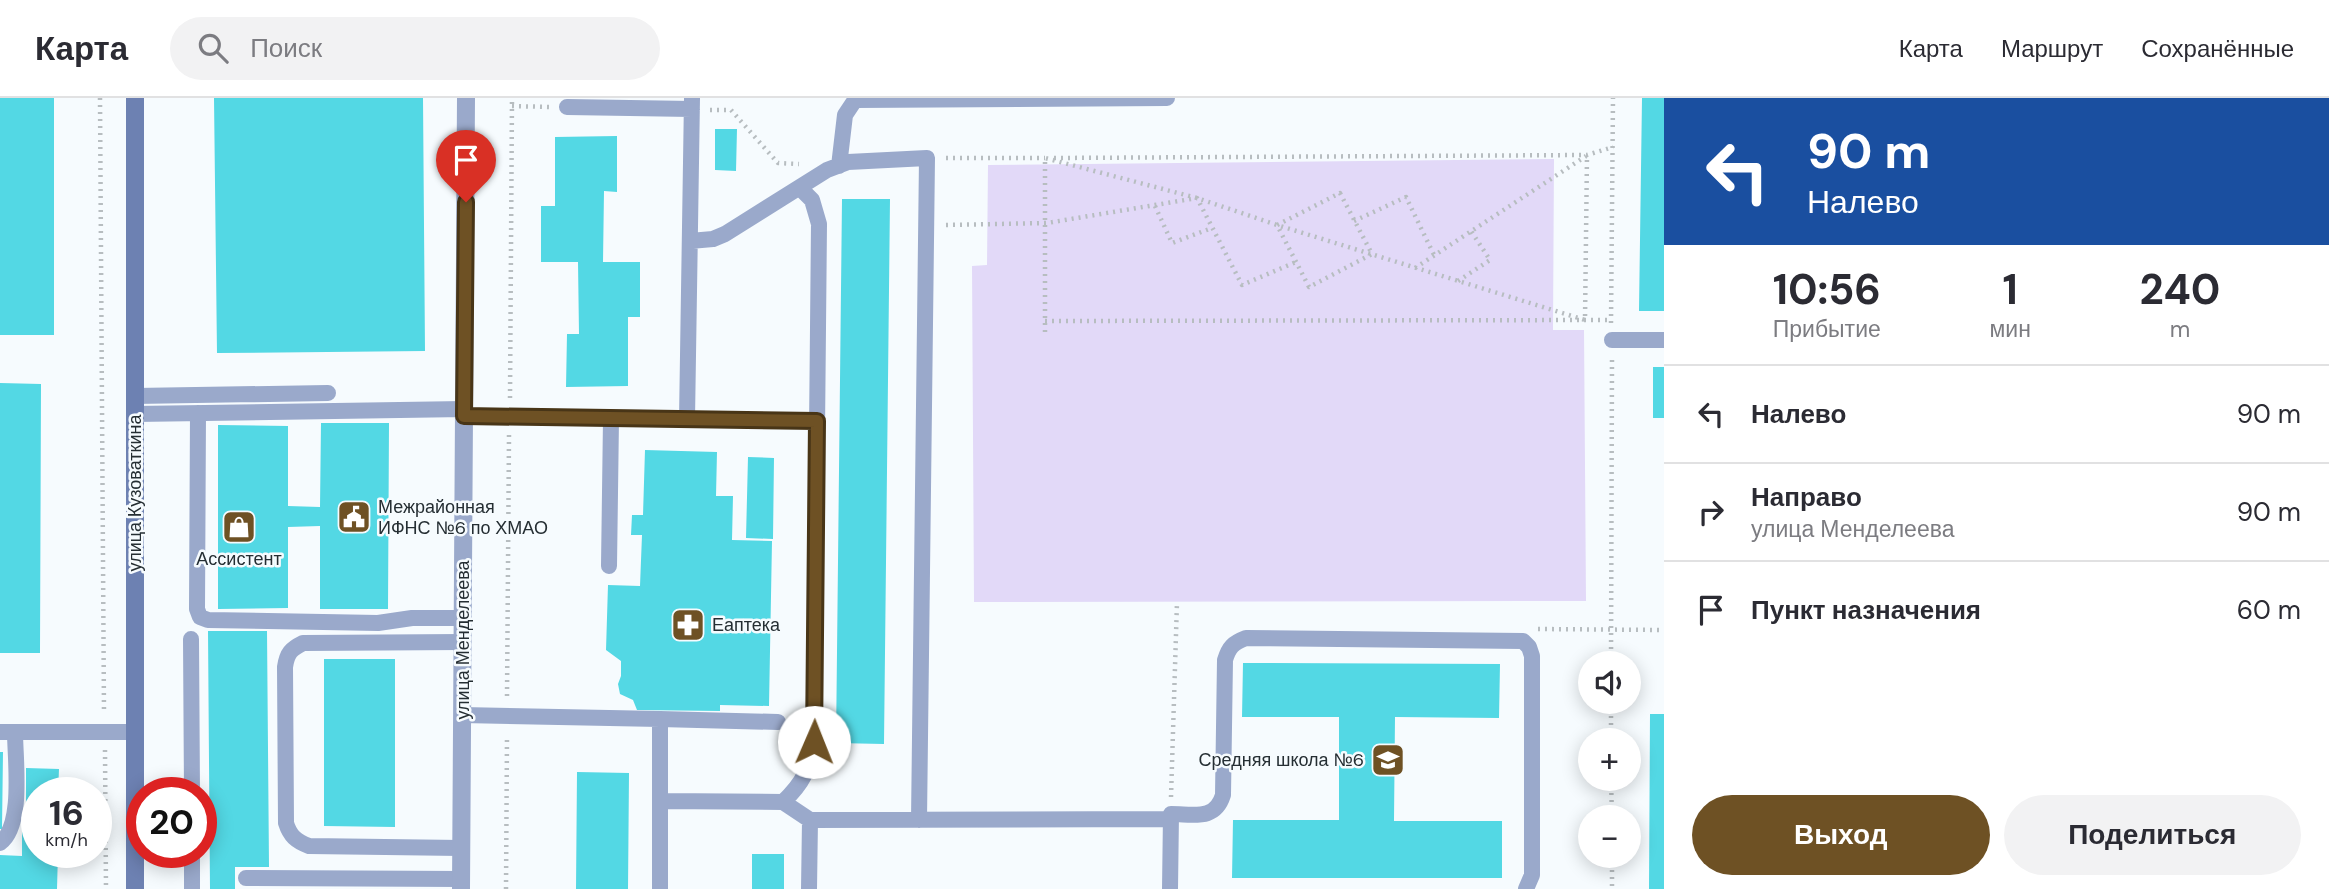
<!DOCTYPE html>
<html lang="ru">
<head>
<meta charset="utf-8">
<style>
	:root { --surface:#fff; --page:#f2f2f3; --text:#2b2b33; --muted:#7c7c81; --line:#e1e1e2; --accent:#6e5124 }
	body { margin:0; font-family:"DM Sans",sans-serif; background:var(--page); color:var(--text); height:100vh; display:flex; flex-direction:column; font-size:26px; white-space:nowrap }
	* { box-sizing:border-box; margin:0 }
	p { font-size:23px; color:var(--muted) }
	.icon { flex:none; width:38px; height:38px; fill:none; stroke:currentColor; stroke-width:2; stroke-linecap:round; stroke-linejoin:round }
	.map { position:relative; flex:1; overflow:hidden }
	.sheet { display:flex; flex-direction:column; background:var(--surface); width:665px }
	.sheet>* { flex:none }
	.banner { background:#1a4fa0; color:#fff; overflow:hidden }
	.fabs { position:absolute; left:1578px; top:553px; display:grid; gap:14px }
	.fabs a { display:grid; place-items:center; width:63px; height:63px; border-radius:50%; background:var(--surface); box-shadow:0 4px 18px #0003; font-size:35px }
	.speed { position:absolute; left:21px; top:679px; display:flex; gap:14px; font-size:35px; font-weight:700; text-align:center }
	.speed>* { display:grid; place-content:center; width:91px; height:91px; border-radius:50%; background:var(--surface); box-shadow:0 4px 18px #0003; line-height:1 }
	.speed small { font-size:18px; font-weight:400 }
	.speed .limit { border:10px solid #d22; background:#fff; color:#111 }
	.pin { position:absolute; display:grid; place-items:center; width:60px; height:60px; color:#fff; margin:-72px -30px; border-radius:50% 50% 50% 0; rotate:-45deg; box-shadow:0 0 7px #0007 }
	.pin .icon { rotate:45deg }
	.me { position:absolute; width:77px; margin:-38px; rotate:1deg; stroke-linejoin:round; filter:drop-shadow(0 0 5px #0008) }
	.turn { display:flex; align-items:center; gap:24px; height:147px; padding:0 28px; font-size:32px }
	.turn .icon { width:91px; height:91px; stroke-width:2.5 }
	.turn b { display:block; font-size:49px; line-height:60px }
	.eta { display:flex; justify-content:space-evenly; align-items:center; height:119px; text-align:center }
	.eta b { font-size:42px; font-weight:700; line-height:49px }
	.primary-button { display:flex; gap:14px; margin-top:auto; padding:14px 28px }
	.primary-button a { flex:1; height:80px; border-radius:42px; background:var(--accent); color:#fff; font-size:28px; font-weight:700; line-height:80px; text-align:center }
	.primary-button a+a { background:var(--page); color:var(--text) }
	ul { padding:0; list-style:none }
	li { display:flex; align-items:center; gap:21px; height:98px; padding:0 28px; border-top:2px solid var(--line) }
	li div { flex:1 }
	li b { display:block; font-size:26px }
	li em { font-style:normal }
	header { display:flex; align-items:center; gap:42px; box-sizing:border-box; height:98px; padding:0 35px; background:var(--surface); border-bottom:2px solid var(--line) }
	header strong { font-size:33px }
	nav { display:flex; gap:38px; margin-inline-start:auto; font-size:24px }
	.search { width:490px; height:63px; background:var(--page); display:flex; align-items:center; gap:18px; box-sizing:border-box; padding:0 24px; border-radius:38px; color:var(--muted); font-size:26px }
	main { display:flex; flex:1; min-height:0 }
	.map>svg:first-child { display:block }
</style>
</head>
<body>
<header>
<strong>Карта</strong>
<div class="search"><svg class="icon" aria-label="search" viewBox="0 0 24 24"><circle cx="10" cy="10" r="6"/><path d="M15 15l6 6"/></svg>Поиск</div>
<nav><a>Карта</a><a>Маршрут</a><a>Сохранённые</a></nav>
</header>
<main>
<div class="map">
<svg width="1664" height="791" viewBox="0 0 1664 791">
	<rect width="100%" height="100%" fill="#f6fbfe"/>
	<path fill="#e2d9f8" d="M1554,61L1553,232H1584L1586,503L974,504L972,168L987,167L988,67Z"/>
	<path fill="#53d8e4" d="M0,0H54V237H0Z
		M214,0H423L425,253L217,255Z
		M1642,0H1664V213H1639Z
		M715,31H737L736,73L715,72Z
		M617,38V94L604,93L603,164H640V219H628V288L566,289L567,236H579L578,164H541V108H555V39Z
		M842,101H890L884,646L836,645Z
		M1653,269H1664V320H1653Z
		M0,285L41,286L40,555H0Z
		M321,325H389L388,511H320V428L288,429V510L218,511V327L288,328V408L320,409Z
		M645,352L717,354L716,398H733L732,442L772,443L769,608L720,607V613L637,612L633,602L620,596L618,586L621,578V563L606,552L608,487L640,488L642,437H631L632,417H643Z
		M748,359L774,360L773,441L746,440Z
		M208,533H267L269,769H235V791H210Z
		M324,561H395V729L324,728Z
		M1243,565L1500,566L1499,620L1395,619L1394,723H1502V780H1232L1233,722H1339V619H1242Z
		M1650,616H1664V791H1649Z
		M0,654H3L2,731H0Z
		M26,670L59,671L58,695H37V754H58L57,791H0V757L22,758V720L26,721Z
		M577,674L629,675L628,791H576Z
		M752,756H784V791H752Z"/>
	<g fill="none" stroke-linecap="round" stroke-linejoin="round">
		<path stroke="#b7bdc0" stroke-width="4.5" stroke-dasharray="2 5" stroke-linecap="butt" d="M100,0L104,615
			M512,8L549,9
			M710,12H731L778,65L799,66
			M946,60H1045
			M1054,60L1587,57L1613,49
			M1340,95L1372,156L1309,189L1277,127Z
			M1155,108L1172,145L1212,130
			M1354,123L1406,99L1434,157
			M946,127L1047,125L1197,100L1242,187L1296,164
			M1415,170L1586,58
			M1458,183L1490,162L1471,133
			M1045,223L1608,222
			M1611,225L1613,0
			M1045,234V60L1197,100L1277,127L1585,222L1587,57
			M510,300L512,0
			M1538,531L1664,532
			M1611,565L1612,262
			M507,598L509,337
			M1611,604V642
			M105,652L106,791
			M1611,681L1612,719
			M1171,699L1177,504
			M1612,758V791
			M506,791L507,638"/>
		<path stroke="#9aa9cb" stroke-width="16" d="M855,0V2L1167,0
			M567,9L692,11
			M839,68L845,17L855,2
			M690,143L713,141L725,136L827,72L848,64L927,60L919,722
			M1612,242H1664
			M135,298L328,295
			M198,315L197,511L200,519L208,522L378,525L412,520H463
			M135,316L464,311
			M464,318L817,323
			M687,322L692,0
			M609,468L611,321
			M191,541L192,695
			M462,617L660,621V791
			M660,621L778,624
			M0,634H15C15,661 24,728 0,745
			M15,634H135
			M660,703L783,704L810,722L1171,721
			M783,704C804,684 808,673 814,644L819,126L812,102L800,90
			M461,750L309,748C296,743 290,738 286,725L285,569C287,555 291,551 303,545L463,544
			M192,754V791
			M246,780L461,781
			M809,791L810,722
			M1170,791L1171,716C1194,716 1215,723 1223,697L1225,562C1229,549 1233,545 1246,540L1523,543L1529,549L1532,558V777L1526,791"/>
		<path stroke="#9aa9cb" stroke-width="18" d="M461,791L466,0"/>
		<path stroke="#6d81b2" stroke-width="18" d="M135,0V791"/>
	</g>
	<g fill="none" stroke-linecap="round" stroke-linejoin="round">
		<defs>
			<path id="route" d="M466,104L464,318L817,323L814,644"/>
		</defs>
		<use href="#route" stroke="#483517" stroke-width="18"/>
		<use href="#route" stroke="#6e5124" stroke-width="12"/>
	</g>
	<defs>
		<symbol id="civic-square" viewBox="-11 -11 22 22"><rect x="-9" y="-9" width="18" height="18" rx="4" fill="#6e5124" stroke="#f6fbfe"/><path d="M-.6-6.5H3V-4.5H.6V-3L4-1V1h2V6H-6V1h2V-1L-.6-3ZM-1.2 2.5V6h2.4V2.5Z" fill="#fff"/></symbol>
		<symbol id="shop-square" viewBox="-11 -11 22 22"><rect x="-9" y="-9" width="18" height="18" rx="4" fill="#6e5124" stroke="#f6fbfe"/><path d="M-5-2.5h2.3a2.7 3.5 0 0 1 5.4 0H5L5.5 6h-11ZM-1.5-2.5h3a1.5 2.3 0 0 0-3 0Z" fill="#fff"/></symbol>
		<symbol id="pharmacy-square" viewBox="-11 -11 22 22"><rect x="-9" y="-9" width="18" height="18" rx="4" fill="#6e5124" stroke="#f6fbfe"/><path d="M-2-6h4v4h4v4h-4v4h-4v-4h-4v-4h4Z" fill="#fff"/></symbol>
		<symbol id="school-square" viewBox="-11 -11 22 22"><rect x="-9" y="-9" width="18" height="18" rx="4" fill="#6e5124" stroke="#f6fbfe"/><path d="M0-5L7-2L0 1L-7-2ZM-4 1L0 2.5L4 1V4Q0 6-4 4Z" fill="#fff"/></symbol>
	</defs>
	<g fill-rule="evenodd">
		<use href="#civic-square" x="335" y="400" width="38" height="38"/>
		<use href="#shop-square" x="220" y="410" width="38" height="38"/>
		<use href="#pharmacy-square" x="669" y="508" width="38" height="38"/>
		<use href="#school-square" x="1369" y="643" width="38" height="38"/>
	</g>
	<g text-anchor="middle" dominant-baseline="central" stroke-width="5" stroke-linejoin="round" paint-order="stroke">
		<g font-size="18" fill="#252e33" stroke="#f6fbfe">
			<text transform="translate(135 395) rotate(-90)">улица Кузоваткина</text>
			<text transform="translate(463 542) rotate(-90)">улица Менделеева</text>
		</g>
		<g font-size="18" fill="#252e33" stroke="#f6fbfe" text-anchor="start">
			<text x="378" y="409">Межрайонная<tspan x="378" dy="21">ИФНС №6 по ХМАО</tspan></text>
			<text x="239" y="461" text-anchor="middle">Ассистент</text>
			<text x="712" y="527">Еаптека</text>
			<text x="1364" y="662" text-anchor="end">Средняя школа №6</text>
		</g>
	</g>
</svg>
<div class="fabs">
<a><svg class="icon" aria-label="sound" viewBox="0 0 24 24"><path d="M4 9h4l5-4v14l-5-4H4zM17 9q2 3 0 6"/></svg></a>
<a>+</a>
<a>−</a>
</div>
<div class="speed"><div>16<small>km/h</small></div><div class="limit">20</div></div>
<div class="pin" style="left:466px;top:104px;background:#d93025"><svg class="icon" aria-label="arrive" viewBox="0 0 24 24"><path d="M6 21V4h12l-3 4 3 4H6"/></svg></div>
<svg class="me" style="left:814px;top:644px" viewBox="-20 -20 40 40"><circle r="19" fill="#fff"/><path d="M0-13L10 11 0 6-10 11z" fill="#6e5124"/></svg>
</div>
<section class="sheet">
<div class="banner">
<div class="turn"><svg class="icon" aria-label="left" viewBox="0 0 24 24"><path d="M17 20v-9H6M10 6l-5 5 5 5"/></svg><div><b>90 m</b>Налево</div></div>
</div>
<div class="eta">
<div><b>10:56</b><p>Прибытие</p></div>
<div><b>1</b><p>мин</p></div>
<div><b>240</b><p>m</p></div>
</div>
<ul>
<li><svg class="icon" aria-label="left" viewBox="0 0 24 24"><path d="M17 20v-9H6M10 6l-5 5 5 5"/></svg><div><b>Налево</b></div><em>90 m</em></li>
<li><svg class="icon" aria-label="right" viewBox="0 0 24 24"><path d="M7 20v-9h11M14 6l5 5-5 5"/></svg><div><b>Направо</b><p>улица Менделеева</p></div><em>90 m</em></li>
<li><svg class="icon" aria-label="arrive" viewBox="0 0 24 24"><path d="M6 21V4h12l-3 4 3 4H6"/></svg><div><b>Пункт назначения</b></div><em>60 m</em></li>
</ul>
<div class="primary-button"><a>Выход</a><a>Поделиться</a></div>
</section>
</main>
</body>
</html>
